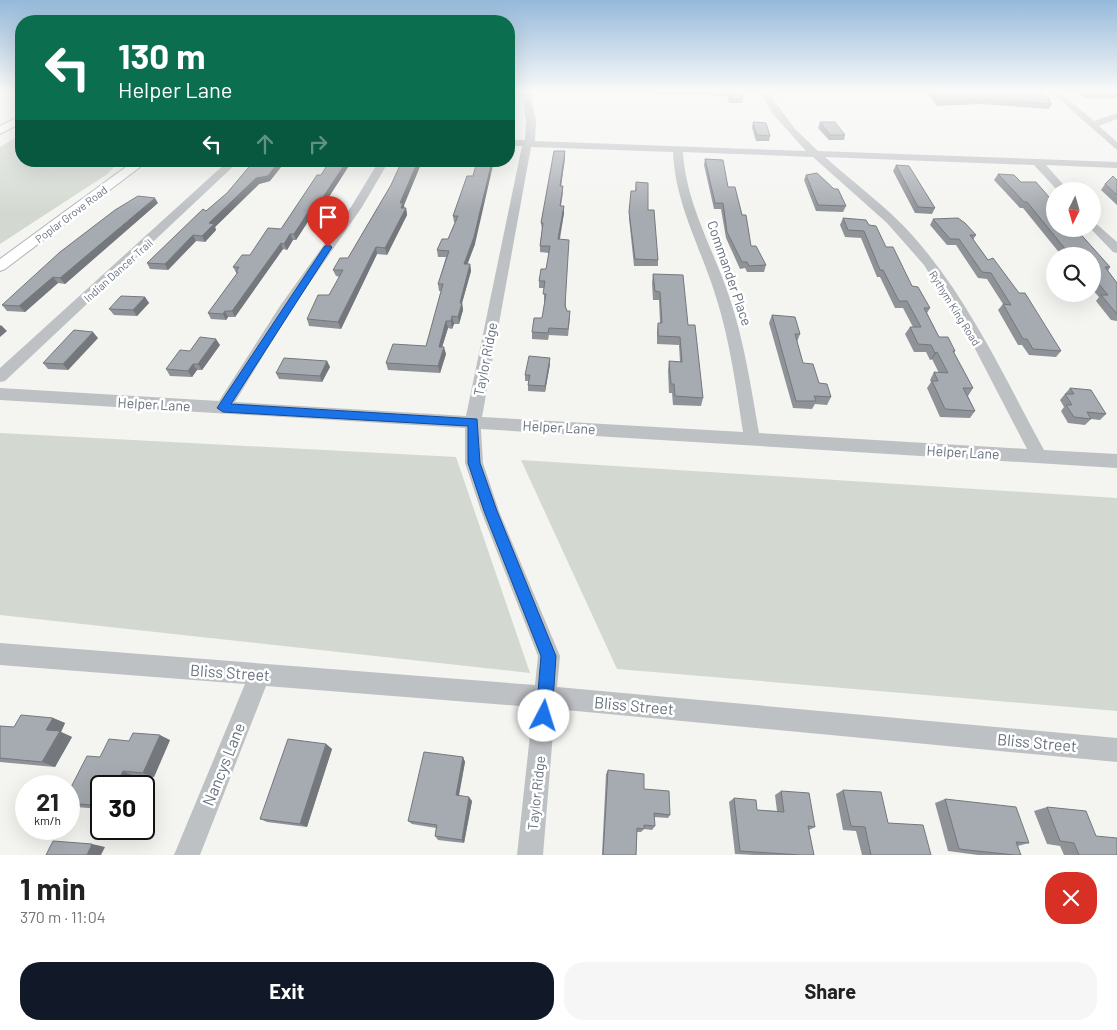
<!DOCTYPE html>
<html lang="en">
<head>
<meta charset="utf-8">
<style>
	:root { --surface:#fff; --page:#f6f6f6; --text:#222; --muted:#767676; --accent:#111827 }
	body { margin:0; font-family:Barlow,sans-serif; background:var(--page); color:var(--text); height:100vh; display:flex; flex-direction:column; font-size:19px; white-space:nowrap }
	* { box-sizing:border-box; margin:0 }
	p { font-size:16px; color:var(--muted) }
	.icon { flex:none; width:28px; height:28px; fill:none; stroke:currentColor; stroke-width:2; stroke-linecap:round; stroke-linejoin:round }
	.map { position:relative; height:855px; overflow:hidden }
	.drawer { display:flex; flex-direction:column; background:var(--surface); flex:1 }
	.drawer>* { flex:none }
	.banner { position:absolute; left:15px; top:15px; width:500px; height:152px; border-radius:20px; box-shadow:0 5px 20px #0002; background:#0b6e4f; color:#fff; overflow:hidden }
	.needle { width:32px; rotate:185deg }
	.controls { position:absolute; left:1046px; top:182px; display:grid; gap:10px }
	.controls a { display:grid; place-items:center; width:55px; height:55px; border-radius:50%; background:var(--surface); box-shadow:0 5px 20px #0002; font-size:25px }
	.speed { position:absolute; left:15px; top:775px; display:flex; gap:10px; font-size:25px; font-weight:700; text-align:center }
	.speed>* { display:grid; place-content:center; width:65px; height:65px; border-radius:50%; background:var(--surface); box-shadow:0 5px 20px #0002; line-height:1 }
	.speed small { font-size:12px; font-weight:400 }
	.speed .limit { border:2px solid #111; border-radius:8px; background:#fff; color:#111 }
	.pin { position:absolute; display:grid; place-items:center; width:42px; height:42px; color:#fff; margin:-51px -21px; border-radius:50% 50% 50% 0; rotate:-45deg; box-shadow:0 0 5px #0007 }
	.pin .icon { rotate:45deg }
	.me { position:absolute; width:55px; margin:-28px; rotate:5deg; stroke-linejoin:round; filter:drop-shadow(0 0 4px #0008) }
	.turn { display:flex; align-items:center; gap:18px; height:105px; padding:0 20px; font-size:22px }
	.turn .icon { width:65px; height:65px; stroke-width:2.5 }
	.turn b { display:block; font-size:35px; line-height:42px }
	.lanes { display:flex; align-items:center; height:48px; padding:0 20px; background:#0003; justify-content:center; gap:25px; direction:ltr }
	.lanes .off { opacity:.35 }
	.round { display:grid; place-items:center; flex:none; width:52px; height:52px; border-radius:20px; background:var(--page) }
	.headline { display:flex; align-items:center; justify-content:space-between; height:85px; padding:0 20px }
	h1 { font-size:30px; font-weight:700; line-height:38px }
	.cta { display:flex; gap:10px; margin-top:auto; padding:10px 20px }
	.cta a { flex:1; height:58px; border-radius:20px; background:var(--accent); color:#fff; font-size:20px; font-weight:700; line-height:58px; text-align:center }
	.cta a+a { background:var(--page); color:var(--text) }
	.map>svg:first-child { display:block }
</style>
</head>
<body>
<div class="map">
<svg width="1117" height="855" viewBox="0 0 1117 855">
	<rect width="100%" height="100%" fill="#f4f4f1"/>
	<path fill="#d3d9d1" d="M21,134V161H120L106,175L0,244V147Z
		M0,433L456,457L530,673L0,615Z
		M521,460L1117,498V711L617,669Z"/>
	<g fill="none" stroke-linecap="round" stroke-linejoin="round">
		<defs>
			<path id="major" d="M21,116V123L0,134V126Z
				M134,161H148L5,269L0,271V259Z"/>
		</defs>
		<use href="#major" stroke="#b0b3b7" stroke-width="2"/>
		<path fill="#bec1c4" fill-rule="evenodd" d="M522,92H530L536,121L535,141L806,151L773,114L760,92H768L795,129L818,151L1117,162V168L1046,165L1069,191H1058L1034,165L825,157C854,183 887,207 913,236C969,299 1004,377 1044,450L1117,454V468L481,429L483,463L499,511L560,656L557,687L1117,738V762L555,709L543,855H517L533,707L266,686L200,855H174L245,684L0,665V643L535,685L538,656L481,511L465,463V428L0,400V388L219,401L280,306L351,207L379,161H389L362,207L291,310L235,402L466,416L522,146H509V140H525L526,121ZM531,147L673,152C675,204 701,248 716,297C730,341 736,387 743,432L482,417ZM683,152L813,157L887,223L924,265L972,343L1027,449L759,433C751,387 744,340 729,296C713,248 686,204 683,152Z
			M1051,92H1060L1094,121L1117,113V119L1099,126L1117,142V150Z
			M228,161H239L5,381L0,382V368Z
			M1092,220L1117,242V253L1113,252L1091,229Z"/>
		<use href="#major" fill="#fff" fill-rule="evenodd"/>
	</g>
	<path fill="#8f9398" d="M623,92H742L743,99L742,103H729L727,96Z
		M926,92H1042L1051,100L1050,102L1052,104L1049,109L981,104L937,106Z
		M1077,92H1117V98H1084Z
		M753,122L770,136L769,141H756L752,128Z
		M820,122L845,135L844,140H829L818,128Z
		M565,158L561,186L563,193L561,206H564V213L560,239L566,307L570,318L568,336L549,335L548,340L532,339V332L542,318L545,301H544V288H539V281L546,269L549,253L540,252V246L542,230L541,223Z
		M705,159L728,187L751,246L766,265L764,272H747L745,268L740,269L726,238L721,209H714L704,165Z
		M254,161L270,181L259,184L215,227L216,230L205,242L196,241L168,270L150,269L147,263L227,193Z
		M330,161H352L314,220H309L296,240H293L287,250L283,249L235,317H228L226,320L211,319L208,313L237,274L233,267L250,255L281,229L321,175Z
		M402,161H428L427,164H421L404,205V208H406L407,215L387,255L377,254L341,329L309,326L307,319L329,295L340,277L336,276L333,270L348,258L391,185Z
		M896,165L935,208L932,214L915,213L893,171Z
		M998,174L1021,182L1110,267L1108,271L1117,283V321L1111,320L1096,301L1099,297L1092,289V256H1062L1023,208H1020L994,180Z
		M806,175L846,206L843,212L816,211L804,180Z
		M467,176L475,244L467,264H470L471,271L462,303L463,310L459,324H454L452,329L448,328L442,347L446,354L440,373L388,370L386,363L426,346L441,291H439L438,284L446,257H438L437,250L448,239L455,222H454L453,216Z
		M1117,180V205L1101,190L1105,184Z
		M636,182L648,210L658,260V266H634L629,218L631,191H635Z
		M158,203L65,284L58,283L25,312L7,311L2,305Z
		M843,218L869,225L886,247L912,286L930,308L927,313L939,337L955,351L954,353L973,388L968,396L975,411L970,418L940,417L927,388L931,382L930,380L934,372L939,373L932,359L930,360L926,352H914L905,334L910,327H913L903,308H895L880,277H877L861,238L845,237L840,225Z
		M933,219L976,235L973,240L988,260L1061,351L1056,357L1029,355L1022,345H1018L998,310L1003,304L987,279L978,278L956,245H947L930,225Z
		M653,274L688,325L703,398L701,406L673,405L672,393H669L668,370L669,361L680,362L679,345L657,344V332L658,323H660L659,300H653L652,283Z
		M145,297L149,303L137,316L114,315L109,309Z
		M772,315L800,334L797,342L803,363L831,397L827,405L815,404L812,409L793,408L769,323Z
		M98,338L68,370L48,369L43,363Z
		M220,345L202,370H197L192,377L170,376L166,369L190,351Z
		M327,361L330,367L322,382L279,379L276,373Z
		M550,364L545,392L528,391V381H525V375Z
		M1070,388L1106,414L1100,420L1091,419L1085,425L1068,423L1061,411L1064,407L1060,400Z
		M53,718L65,723L61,732L72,737L55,767L0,762V726L14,727Z
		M170,740L154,777L134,776L129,786H101V809L76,807L69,805V791L100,757L129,741Z
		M326,744L332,749L307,827L267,822L260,819Z
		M463,757L465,762L459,796L472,801L464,843L438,840L435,836L436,828L412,824L408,821Z
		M608,770L644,789L670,815L668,818L654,817L655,826L652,830L644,829L641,832H637L636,855H602L606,774Z
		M843,790L888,823L931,855H862L856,831L843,830L836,794Z
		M781,791L815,827L809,830L814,855H755L735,854L729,802L734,798L757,810L777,811L775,795Z
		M945,799L1029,843L1018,846L1021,855H978L948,851L935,803Z
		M1047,807L1096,836L1117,855H1064L1060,846L1047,844L1034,811Z"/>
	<path fill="#74787c" d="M565,151V158L560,193V186Z
		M279,161H286L270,181L259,184L215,227L216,230L205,242L202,236L209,223L256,178Z
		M347,161H352L314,220L312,214Z
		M418,161H421V164L404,205L405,210L401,208L400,203Z
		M492,161H494L475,244L465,271L464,264Z
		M155,198L158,203L65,284L60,278Z
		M564,206V213L558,246V239Z
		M406,208L407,215L387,255L385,248Z
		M307,214L309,220L296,240L294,234Z
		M290,234L293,240L287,250L284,244Z
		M193,235L196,241L168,270L165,264Z
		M281,243L283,249L235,317L232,311Z
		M376,247L377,254L341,329L338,322Z
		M470,264L471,271L462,303L463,310L459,324L458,317L460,303Z
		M53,277L58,283L25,312L19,306Z
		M145,297L149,303L137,316L133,310Z
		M225,311L228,317L226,320L223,314Z
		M452,316L454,324L452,329L451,321Z
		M446,321L448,328L440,354L439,347Z
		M1,325L7,331L0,337V326Z
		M93,332L98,338L68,370L63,364Z
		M216,339L220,345L202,370L198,364Z
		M444,347L446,354L440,373L438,366Z
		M937,352L932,359L930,360L935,353Z
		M550,358V364L545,392V386Z
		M327,361L330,367L322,382L320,376Z
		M193,364L197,370L192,377L188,371Z
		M53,718L65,723L61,732L72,737L55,767L42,762L46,730Z
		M160,735L170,740L154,777L143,773Z
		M326,744L332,749L307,827L300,824Z
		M463,757L465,762L458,799L456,795Z
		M123,771L134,776L129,786H116Z
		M469,797L472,801L464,843L462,840Z
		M92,844L105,847L101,855H87Z"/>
	<path fill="#a6abb1" stroke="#74787c" d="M728,92H742L743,99L730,98Z
		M932,92H1042L1051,100H1048L1052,104L983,99L939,101Z
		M1086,92H1117V94L1087,93Z
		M753,122L766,123L770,136L757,135Z
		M820,122H835L845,135H830Z
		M554,151H565L560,186H563L560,206H564L558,239L569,240L565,306L567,311H570L568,329L549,328L548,333L532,332L534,318H542L546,294H543L545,281H539L541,269H546L550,246H540L543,223H541Z
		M705,159L723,160L728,187H735L742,215H746L751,246H756L766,265L749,266L747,262H742L727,232L723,203H715Z
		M254,161H279L268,176L256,178L209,223L214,224L202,236L193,235L165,264L147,263L203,209L206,211L227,193Z
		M330,161H347L312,214H307L294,234H290L284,244L281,243L232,311H225L223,314L208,313L238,272H236L239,267H233L242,255H250L268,228L281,229L317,175H321Z
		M402,161H418L400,203H403L401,208H406L385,248L376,247L338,322L307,319L318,295H329L343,270H333L340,258H348L391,185Z
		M477,161H492L474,237L464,264H470L460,303H462L458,317L452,316L451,321H446L439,347H444L438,366L386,363L393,344L426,346L443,284H438L449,251L437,250L442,239H448L458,216H453L467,176H473Z
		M896,165L909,166L935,208L918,207Z
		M817,173L834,189H838L846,206L818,205L806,175Z
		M998,174L1014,175L1021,182H1036L1055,204V229H1076L1110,267H1105L1117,283V314L1101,295H1108L1092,276V256H1071L1027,202H1024Z
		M1113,176L1117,180V195L1105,184Z
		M636,182L648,183V210H654L658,260L635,259L629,212L631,191H636Z
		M138,196L155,198L60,278L53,277L19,306L2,305L60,252L115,210Z
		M843,218L866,220L869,225L876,226L886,247H893L912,286L918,287L930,308H924L939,337H948L955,351H953L973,388H963L975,411L945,409L932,381H938L934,372L948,373L937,352L935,353L931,345L918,344L910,327H921L907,301H899L883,270H880L864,231L848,230Z
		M958,218L965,223L976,235H970L988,260L993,258L1019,293H1025L1061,351L1033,349L1027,339H1023L1003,304L1011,305L991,273L982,272L959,239H950L933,219Z
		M653,274L683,275L688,325H695L703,398L675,396L674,384H671L669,361L682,362L680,337L658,336V323H662L660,292L655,291Z
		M121,296L145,297L133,310L109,309Z
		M772,315L795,317L800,334H795L803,363L813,364L819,383L827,384L831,397L814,396L816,401H796Z
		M74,330L93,332L63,364L43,363Z
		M200,337L216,339L198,364H193L188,371L166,369L180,350L190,351Z
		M529,356L550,358L545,386L528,385L530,375H525Z
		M284,358L327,361L320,376L276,373Z
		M1070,388L1091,390L1106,414L1087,412L1091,419L1074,417L1066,405H1072L1065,394H1074Z
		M21,715L53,718L46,730L60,731L42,762L0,758V726L14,727Z
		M133,733L160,735L143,773L123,771L116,786H101V806L69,803V791L87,756L100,757L109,739L129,741Z
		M288,739L326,744L300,824L260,819Z
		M424,752L463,757L456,795L469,797L462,840L435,836L437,825L408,821Z
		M608,770L644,774V789L669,791L670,815L654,813L655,826L644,825V829L637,828L636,855H603Z
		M843,790L881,792L888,823L923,825L931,855H871L865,827L851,826Z
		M781,791L809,793L815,827L808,826L814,855H800L740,851L734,798L756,800L757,810L784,812Z
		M945,799L1016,807L1029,843L1016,842L1021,855H1014L959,849Z
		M1047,807L1086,811L1096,836L1117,838V855H1079L1074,843L1060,841Z
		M53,841L92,844L87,855H46Z"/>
	<linearGradient id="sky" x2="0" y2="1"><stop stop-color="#95b9da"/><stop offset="0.43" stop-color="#fafaf9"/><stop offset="1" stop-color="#fafaf9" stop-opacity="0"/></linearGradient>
	<rect width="1117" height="212" fill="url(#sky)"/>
	<path fill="#1a73e8" stroke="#114b97" d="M328,244L332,247L231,404L477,419L480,463L497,511L556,656L552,716L550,722L544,724L538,722L536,716L541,656L484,511L468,463V426L223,412L217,408L324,247Z"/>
	<g text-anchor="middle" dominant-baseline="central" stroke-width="5" stroke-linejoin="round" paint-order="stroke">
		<g font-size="11" fill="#67717e" stroke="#fff">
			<text transform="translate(71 214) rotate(-37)">Poplar Grove Road</text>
			<text transform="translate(118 270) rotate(-42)">Indian Dancer Trail</text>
			<text transform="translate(955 308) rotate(58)">Rythym King Road</text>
		</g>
		<g font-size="14" fill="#67717e" stroke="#fff">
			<text transform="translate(730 273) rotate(71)">Commander Place</text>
			<text transform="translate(485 359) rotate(-79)">Taylor Ridge</text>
			<text transform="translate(154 404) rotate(3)">Helper Lane</text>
			<text transform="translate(559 427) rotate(3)">Helper Lane</text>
			<text transform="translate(963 452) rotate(3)">Helper Lane</text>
			<text transform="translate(536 793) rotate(-84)">Taylor Ridge</text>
		</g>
		<g font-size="16" fill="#67717e" stroke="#fff">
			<text transform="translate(230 672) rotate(4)">Bliss Street</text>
			<text transform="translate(634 705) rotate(5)">Bliss Street</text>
			<text transform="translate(1037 742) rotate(5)">Bliss Street</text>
			<text transform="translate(223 764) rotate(-68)">Nancys Lane</text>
		</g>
	</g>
</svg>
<div class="controls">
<a><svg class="needle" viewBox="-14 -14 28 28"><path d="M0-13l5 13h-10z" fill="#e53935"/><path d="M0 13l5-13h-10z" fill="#767676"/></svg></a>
<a><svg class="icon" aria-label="search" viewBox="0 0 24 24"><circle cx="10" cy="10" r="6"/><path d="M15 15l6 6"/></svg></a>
</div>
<div class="speed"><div>21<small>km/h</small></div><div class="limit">30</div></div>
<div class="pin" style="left:328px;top:247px;background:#d93025"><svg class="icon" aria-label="arrive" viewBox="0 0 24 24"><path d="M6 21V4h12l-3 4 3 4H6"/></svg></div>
<svg class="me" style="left:544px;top:716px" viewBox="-20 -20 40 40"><circle r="19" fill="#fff"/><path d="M0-13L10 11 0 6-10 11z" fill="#1a73e8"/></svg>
<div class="banner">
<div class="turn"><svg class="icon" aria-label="left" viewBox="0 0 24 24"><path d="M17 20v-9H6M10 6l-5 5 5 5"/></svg><div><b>130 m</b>Helper Lane</div></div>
<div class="lanes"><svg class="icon" aria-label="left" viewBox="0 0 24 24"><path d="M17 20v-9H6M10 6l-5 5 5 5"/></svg><svg class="icon off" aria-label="ahead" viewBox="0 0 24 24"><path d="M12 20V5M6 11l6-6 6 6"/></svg><svg class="icon off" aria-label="right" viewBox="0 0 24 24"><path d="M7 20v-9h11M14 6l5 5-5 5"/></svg></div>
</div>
</div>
<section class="drawer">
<div class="headline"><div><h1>1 min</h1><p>370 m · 11:04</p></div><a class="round" style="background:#d93025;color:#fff"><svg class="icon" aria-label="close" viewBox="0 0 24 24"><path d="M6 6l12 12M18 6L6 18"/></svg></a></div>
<div class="cta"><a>Exit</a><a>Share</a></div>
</section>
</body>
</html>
